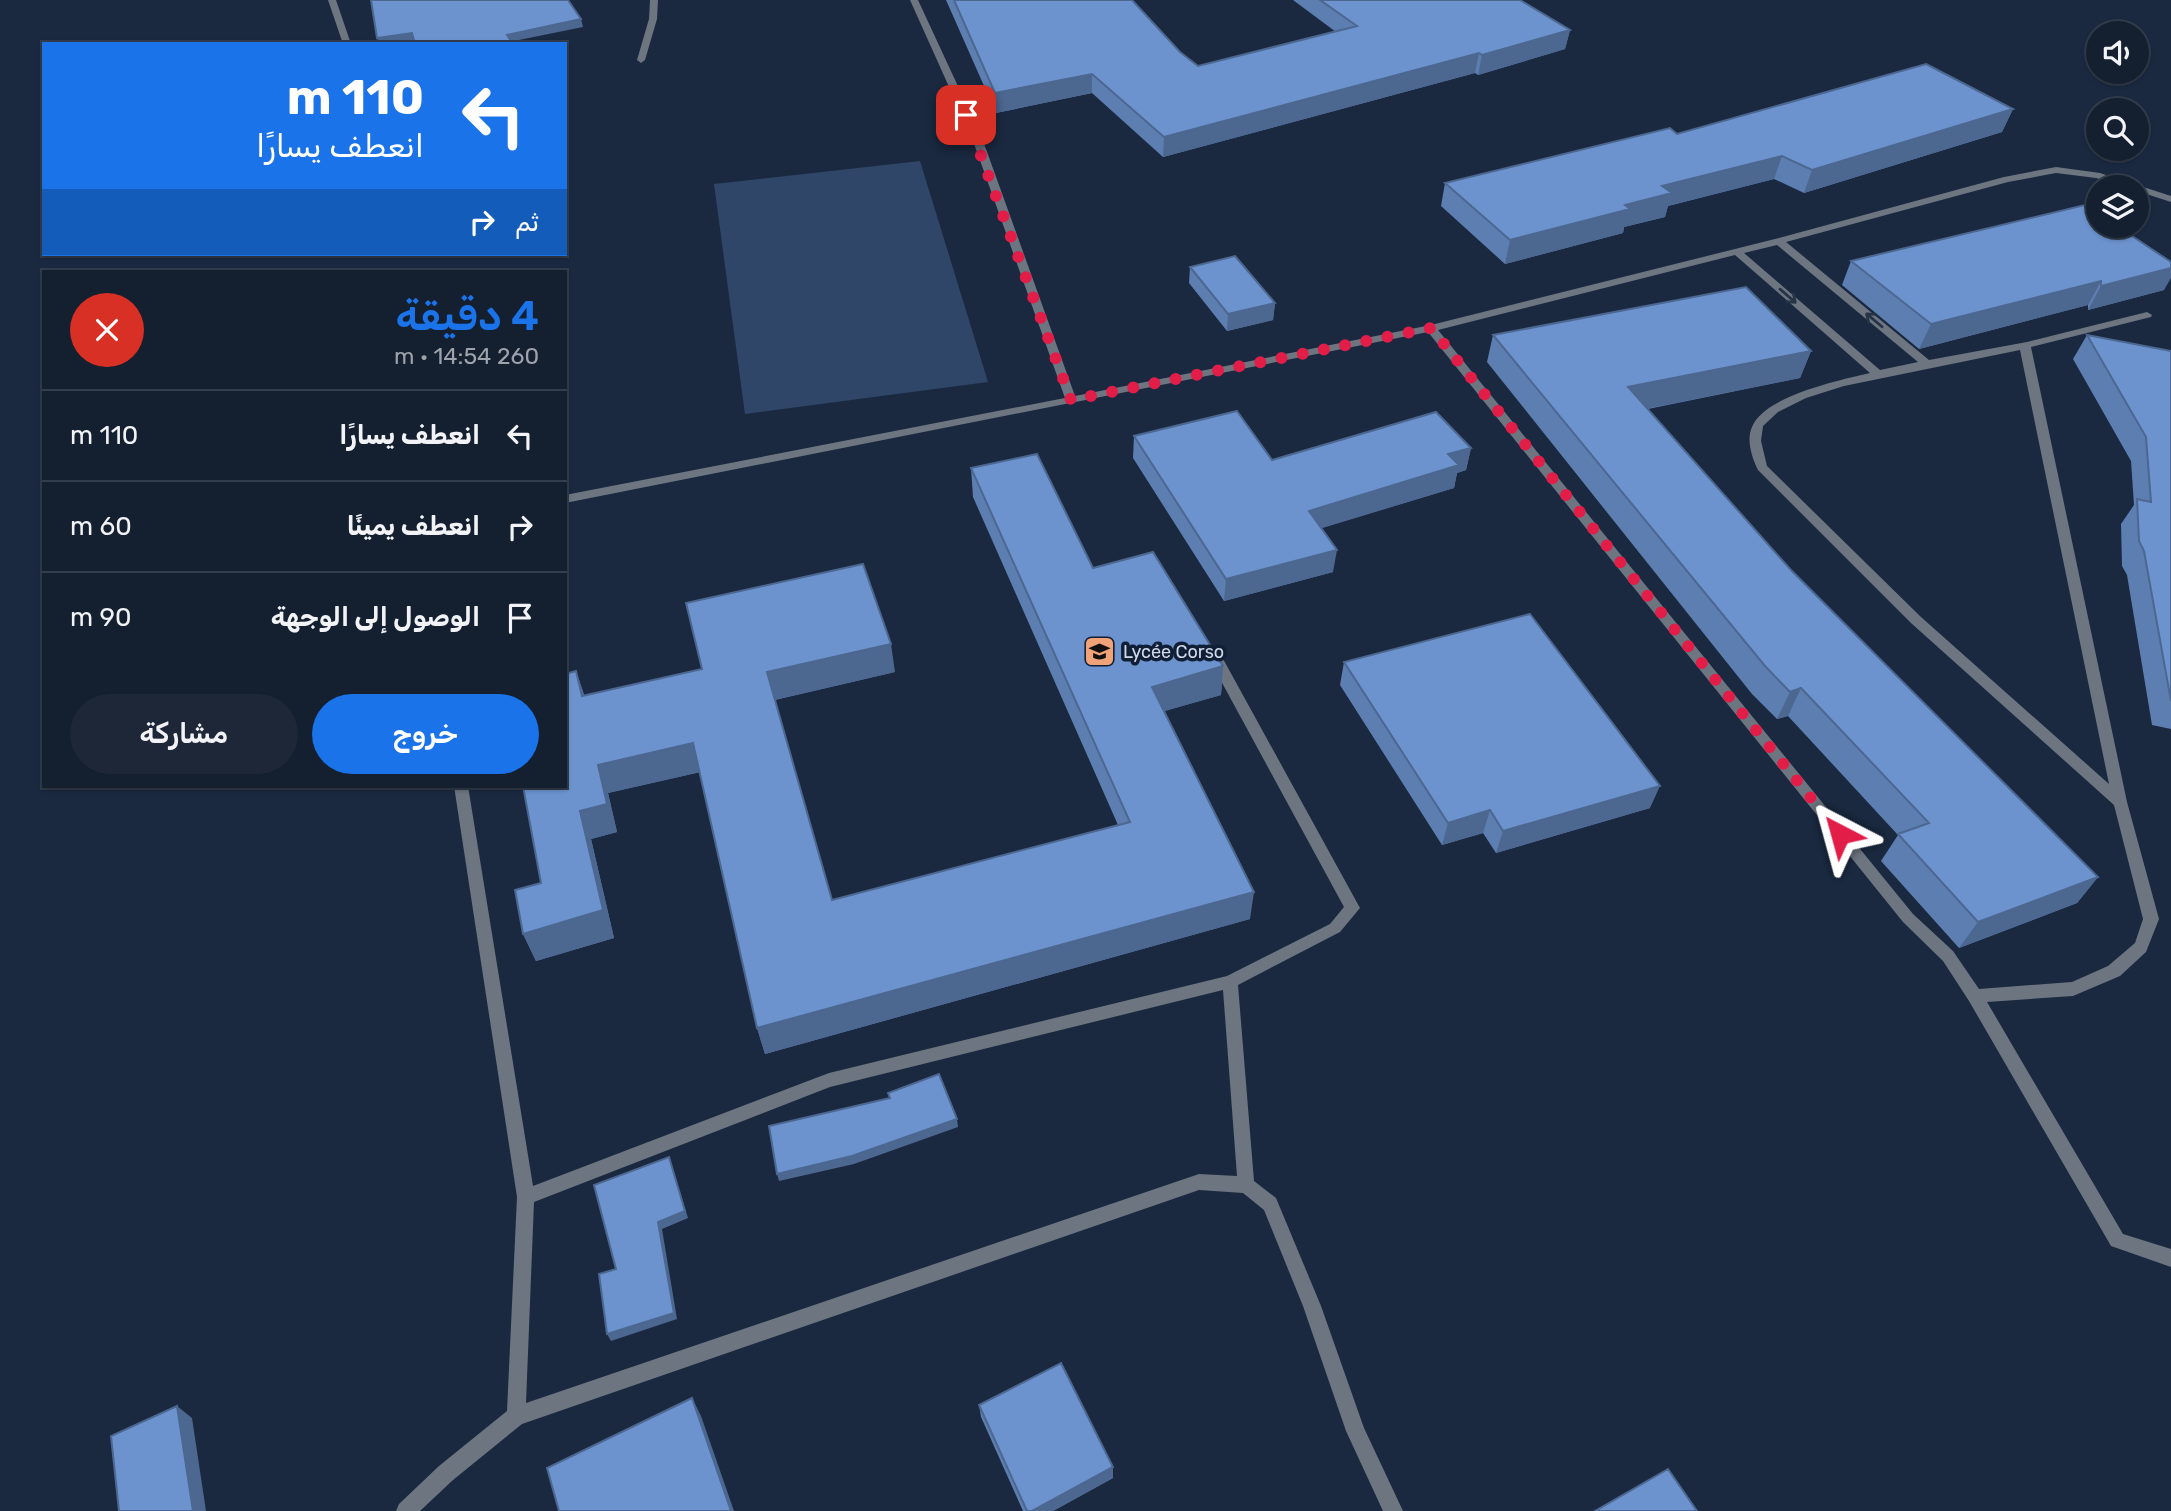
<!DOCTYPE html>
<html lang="ar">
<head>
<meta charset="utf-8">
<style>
	:root { --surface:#141f30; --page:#1d2738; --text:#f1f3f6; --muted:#9da2ab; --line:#333d4c; --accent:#1a73e8 }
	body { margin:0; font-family:Rubik,"Noto Naskh Arabic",sans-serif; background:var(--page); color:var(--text); direction:rtl; height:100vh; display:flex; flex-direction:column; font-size:26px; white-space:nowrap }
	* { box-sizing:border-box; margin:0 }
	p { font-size:23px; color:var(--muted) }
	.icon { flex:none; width:38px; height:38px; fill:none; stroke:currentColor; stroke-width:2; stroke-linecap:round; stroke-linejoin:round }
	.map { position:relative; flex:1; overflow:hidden; direction:ltr }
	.panel { position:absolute; left:42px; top:270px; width:525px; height:518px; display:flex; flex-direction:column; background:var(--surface); border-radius:0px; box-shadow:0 2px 5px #0004,0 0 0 2px var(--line); direction:rtl }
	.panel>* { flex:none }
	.top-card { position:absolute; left:42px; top:42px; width:525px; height:214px; border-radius:0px; box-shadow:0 2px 5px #0004,0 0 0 2px var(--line); direction:rtl; background:#1a73e8; color:#fff; overflow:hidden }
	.buttons { position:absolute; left:2086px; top:21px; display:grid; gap:14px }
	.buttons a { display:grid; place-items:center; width:63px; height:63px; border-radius:50%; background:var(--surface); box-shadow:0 2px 5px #0004,0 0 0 2px var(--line); font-size:35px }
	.pin { position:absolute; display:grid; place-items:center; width:60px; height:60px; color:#fff; margin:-30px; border-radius:14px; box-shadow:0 4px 10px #0006 }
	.me { position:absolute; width:77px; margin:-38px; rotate:321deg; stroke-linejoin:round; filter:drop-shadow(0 0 5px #0008) }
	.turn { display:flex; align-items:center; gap:24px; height:147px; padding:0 28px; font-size:32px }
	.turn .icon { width:91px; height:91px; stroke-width:2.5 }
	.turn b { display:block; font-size:49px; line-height:60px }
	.then { display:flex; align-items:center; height:66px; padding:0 28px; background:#0003; gap:14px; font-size:26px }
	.round { display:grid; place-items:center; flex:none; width:74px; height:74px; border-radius:37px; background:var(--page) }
	.summary { display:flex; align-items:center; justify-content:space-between; height:119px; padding:0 28px }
	h1 { font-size:42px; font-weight:600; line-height:52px; color:var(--accent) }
	.cta { display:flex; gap:14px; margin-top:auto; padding:14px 28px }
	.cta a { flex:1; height:80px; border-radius:42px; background:var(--accent); color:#fff; font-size:28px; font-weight:600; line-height:80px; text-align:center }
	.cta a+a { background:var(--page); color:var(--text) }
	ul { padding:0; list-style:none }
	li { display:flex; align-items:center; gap:21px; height:91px; padding:0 28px; border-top:2px solid var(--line) }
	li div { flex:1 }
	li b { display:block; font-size:26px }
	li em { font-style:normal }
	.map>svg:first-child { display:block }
</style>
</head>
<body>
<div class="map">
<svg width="2171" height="1511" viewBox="0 0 2171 1511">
	<rect width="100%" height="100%" fill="#1a2940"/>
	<path fill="#2f4668" d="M920,161L988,382L745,414L714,184Z"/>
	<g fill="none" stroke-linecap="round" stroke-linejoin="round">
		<path fill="#6d7581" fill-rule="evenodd" d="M328,0H336L351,44H343Z
			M650,0H658L657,19L645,60L641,63L637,60L649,19Z
			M910,0H918L982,138L1075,396L1431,325L1775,239L2004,177L2056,167L2100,173L2171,196V202L2137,191V187H2125L2096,178L2056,173L2008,182L1786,242L1929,360L2027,342L2147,312L2152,315L2151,317L2031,347L2127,802L2159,919L2146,952L2120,976L2073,996L1987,1002L2123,1234L2171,1249V1267L2111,1246L1969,1001L1943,961L1903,922L1428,332L565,503V495L1065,398L972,138ZM1777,245L1918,362L1880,370L1744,253ZM1735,255L1870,373C1840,380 1764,396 1752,427C1746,440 1752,458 1758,470L1911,623L2114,805L2143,919L2135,943L2108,966L2072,982L1979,989L1953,951L1913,914L1438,330ZM2020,350L2109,784L1921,617L1767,466L1761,441L1763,426L1778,412L1806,398L1844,386Z
			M1215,652L1222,657L1360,908L1340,932L1238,985L1254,1181L1276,1198L1321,1306L1364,1428L1403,1511H1383L1346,1431L1303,1306L1264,1210L1243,1193L1199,1190L522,1424L453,1480L420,1511H396L399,1504L439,1466L507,1411L517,1197L454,786H468L533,1186L829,1073L1227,976L1330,924L1344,907L1208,657ZM1223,990L1237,1176L1199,1174L526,1403L534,1202L830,1087Z"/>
	</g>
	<path fill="#5d7eb1" d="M946,0H1132L1180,52L1198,66L1336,32L1293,0H1520L1570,30L1565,49L1478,75L1475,73L1163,157L1092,93L996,113Z
		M2013,109L2002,132L1804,193L1774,179L1668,206L1665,217L1624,227L1623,233L1505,264L1441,206L1445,183L1677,134Z
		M2085,205L2164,290L2088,310V305L1919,349L1842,285L1851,261Z
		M1190,267L1275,303L1273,320L1227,331L1189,283Z
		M1493,335L1811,351L1800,378L1648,409L1791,570L2098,877L2077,903L1959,948L1881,861L1898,835L1788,716L1777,719L1752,694L1487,362Z
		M2087,335L2171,351V729L2152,725L2127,575L2122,566L2121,524L2134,505L2131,461L2073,359Z
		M1134,436L1272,460L1471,448L1466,470L1457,473L1454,488L1321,528L1333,572L1224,601L1133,458Z
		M971,468L1093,568L1223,666L1221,695L1164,711L1250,919L765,1054L757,1028L700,772L608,793L617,832L591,839L614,938L536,961L523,934L541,883L576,671L584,695L895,672L775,700L832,900L1118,825L973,497Z
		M1344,662L1650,808L1496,853L1483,833L1442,845L1340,685Z
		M979,1405L1113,1478L1053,1511H1023L981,1417Z"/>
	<path fill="#4c6790" d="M581,19L583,27L509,42L507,35Z
		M1570,30L1565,49L1478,75L1482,55Z
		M412,33L415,41L396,44H379L377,38Z
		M1479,53L1475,73L1163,157L1164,137Z
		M1092,74V93L996,113L995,93Z
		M2013,109L2002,132L1804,193L1812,170Z
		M1782,156L1774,179L1668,206L1665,217L1624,227L1623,233L1505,264L1510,240L1625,205L1662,186Z
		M2171,268V278L2164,290L2088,310L2101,286Z
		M2101,281L2088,305L1919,349L1931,324Z
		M1275,303L1273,320L1227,331L1228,314Z
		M1811,351L1800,378L1620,414L1628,387Z
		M1471,448L1466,470L1457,473L1454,488L1306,533L1309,511L1448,454Z
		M1337,550L1333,572L1224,601L1226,579Z
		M891,644L895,672L774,700L767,672Z
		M1223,666L1221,695L1151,715L1152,687Z
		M576,671L586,700L582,696Z
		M1801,688L1788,716L1777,719L1790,692Z
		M693,743L701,772L608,793L617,832L591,839L614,938L536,961L523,934L580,811L598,765Z
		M1660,786L1650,808L1496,853L1503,831Z
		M1490,810L1483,833L1442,845L1448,823Z
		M2098,877L2077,903L1959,948L1978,922Z
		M1254,892L1250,919L765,1054L757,1028Z
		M957,1119L958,1127L854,1164L779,1181L777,1174Z
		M669,1157L688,1218L662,1229L677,1319L611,1341L607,1334L658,1222Z
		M692,1398L701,1416L734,1511H731Z
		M177,1406L192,1418L206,1511H193Z
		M1113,1467V1478L1053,1511H1032Z"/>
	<path fill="#6c93ce" stroke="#4c6790" stroke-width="2" d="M371,0H568L581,19L507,35L513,44H415L412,33L377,38Z
		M954,0H1132L1180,52L1198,66L1357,26L1320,0H1520L1570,30L1482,55L1479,53L1164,137L1092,74L995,93Z
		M1926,64L2013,109L1812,170L1782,156L1662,186L1672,193L1625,205L1630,209L1510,240L1445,183L1670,128L1677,134Z
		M2085,205L2098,214V226H2117L2171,262V268L2101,286V281L1931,324L1851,261Z
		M1235,256L1275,303L1228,314L1190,267Z
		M1746,287L1811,351L1628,387L1791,570L2098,877L1978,922L1898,834L1929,823L1801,688L1790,692L1765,666L1493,335Z
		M2087,335L2171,351V701L2144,551L2139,541L2137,499L2151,502L2146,437Z
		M1237,411L1272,460L1436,412L1471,448L1448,454L1459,465L1309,511L1337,550L1226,579L1134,436Z
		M1037,454L1093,568L1153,552L1223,666L1152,687L1254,892L757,1028L693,743L598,765L607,804L580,811L603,910L523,934L515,890L541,883L523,786H565V674L576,671L582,696L702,669L686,603L863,564L891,644L767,672L832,900L1130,822L971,468Z
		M1530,614L1660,786L1503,831L1490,810L1448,823L1344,662Z
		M939,1074L957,1119L852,1156L777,1174L769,1126L890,1098L888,1093Z
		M669,1157L685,1211L658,1222L674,1313L607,1334L599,1274L616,1269L594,1185Z
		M1061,1363L1113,1467L1032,1511H1027L979,1405Z
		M692,1398L731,1511H559L547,1468Z
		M177,1406L193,1511H119L111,1436Z
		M1668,1469L1697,1511H1595Z"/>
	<defs><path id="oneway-shaft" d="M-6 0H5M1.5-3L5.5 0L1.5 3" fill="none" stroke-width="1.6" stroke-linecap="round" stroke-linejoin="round" transform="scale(1.75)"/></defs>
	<g stroke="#273448">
		<use href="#oneway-shaft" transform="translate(1788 296) rotate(41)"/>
		<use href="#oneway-shaft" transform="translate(1874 320) rotate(-140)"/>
	</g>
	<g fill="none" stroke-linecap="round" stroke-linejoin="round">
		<path stroke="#e11d48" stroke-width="12" stroke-dasharray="0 21.6" d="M966,115L1071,400L1431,328L1840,834"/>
	</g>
	<defs>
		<symbol id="school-square" viewBox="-11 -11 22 22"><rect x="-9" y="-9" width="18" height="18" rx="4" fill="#f0a279" stroke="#101f35"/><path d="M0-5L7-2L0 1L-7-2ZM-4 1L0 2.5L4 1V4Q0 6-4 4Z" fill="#111"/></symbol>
	</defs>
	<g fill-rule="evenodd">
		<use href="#school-square" x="1082" y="634" width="35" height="35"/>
	</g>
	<g text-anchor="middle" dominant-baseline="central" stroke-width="7" stroke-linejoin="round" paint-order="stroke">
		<g font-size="18" fill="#cfd9e9" stroke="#101f35" text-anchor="start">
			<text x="1123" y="652">Lycée Corso</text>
		</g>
	</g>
</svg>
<div class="buttons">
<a><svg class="icon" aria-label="sound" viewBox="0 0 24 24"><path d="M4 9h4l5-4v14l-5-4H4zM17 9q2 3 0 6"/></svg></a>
<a><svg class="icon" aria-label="search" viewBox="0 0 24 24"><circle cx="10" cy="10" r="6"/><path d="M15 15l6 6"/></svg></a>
<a><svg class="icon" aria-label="layers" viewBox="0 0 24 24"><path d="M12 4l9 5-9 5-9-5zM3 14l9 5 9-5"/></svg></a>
</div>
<div class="pin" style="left:966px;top:115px;background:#d93025"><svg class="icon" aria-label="arrive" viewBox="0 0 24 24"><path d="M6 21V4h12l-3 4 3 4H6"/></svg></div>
<svg class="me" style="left:1840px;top:834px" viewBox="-20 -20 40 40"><path d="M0-17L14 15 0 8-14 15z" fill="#e11d48" stroke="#fff" stroke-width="4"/></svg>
<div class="top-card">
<div class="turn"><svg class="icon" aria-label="left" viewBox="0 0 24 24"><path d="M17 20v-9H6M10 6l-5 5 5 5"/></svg><div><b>110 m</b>انعطف يسارًا</div></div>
<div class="then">ثم<svg class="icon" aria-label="right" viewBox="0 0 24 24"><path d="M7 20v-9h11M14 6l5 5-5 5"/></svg></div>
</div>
<section class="panel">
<div class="summary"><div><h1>4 دقيقة</h1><p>260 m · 14:54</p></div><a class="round" style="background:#d93025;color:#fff"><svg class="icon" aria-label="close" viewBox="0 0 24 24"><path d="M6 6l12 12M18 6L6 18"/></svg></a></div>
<ul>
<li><svg class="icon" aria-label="left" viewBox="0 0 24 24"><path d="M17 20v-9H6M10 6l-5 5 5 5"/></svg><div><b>انعطف يسارًا</b></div><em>110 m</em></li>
<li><svg class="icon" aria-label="right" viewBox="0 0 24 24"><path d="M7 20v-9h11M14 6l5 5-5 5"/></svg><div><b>انعطف يمينًا</b></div><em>60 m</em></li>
<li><svg class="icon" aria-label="arrive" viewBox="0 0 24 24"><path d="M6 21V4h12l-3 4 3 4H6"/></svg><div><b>الوصول إلى الوجهة</b></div><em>90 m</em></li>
</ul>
<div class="cta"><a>خروج</a><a>مشاركة</a></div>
</section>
</div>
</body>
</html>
